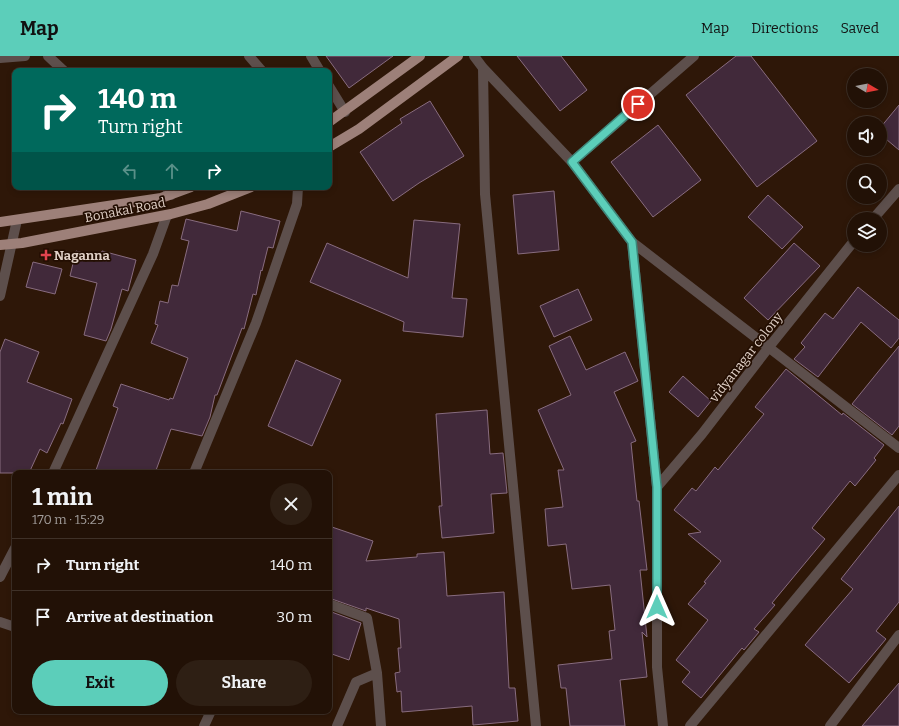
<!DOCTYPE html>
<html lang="en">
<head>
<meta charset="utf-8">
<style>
	:root { --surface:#221106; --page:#2e1f14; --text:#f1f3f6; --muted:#a29d9b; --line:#3f3128; --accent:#5cceba }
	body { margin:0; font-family:Bitter,serif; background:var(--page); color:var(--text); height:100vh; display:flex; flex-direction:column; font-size:15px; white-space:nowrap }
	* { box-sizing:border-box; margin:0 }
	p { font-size:13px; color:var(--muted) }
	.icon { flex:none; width:22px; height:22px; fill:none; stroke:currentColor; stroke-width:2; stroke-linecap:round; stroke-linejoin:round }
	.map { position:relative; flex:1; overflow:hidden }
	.sheet { position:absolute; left:12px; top:414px; width:320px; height:244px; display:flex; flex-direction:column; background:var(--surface); border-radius:8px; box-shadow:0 2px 6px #0003,0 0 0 1px var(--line) }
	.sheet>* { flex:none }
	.hud { position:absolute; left:12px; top:12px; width:320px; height:122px; border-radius:8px; box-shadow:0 2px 6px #0003,0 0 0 1px var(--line); background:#00695c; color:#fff; overflow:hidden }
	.needle { width:26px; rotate:100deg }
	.tools { position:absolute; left:847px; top:12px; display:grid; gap:8px }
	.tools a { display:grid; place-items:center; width:40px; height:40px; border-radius:50%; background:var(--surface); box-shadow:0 2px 6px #0003,0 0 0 1px var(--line); font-size:20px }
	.pin { position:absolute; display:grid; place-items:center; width:34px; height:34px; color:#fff; margin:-17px; border:2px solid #fff; border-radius:50%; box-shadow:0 1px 4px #0007 }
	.me { position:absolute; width:44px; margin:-22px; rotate:0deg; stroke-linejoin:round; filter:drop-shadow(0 0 3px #0008) }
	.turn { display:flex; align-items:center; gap:14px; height:84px; padding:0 20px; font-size:18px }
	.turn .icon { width:52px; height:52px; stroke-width:2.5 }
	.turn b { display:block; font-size:28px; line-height:34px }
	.lanes { display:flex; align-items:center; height:38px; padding:0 20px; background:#0003; justify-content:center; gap:20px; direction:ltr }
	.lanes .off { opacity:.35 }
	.round { display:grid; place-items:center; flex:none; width:42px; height:42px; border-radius:21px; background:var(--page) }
	.overview { display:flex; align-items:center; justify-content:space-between; height:68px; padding:0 20px }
	h1 { font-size:24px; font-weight:700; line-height:30px }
	.button { display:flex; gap:8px; margin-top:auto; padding:8px 20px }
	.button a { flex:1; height:46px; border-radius:24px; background:var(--accent); color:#111; font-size:16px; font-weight:700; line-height:46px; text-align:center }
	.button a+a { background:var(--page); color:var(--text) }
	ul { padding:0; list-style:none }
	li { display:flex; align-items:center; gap:12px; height:52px; padding:0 20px; border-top:1px solid var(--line) }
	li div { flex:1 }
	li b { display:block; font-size:15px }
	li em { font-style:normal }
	header { display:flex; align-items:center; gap:24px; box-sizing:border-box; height:56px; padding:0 20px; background:var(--accent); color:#111 }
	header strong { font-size:19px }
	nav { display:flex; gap:22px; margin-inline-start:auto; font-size:14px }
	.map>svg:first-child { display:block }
</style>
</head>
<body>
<header>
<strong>Map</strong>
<nav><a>Map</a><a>Directions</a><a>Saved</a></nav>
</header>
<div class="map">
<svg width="899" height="670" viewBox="0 0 899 670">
	<rect width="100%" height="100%" fill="#2e1708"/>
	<path fill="#41293a" stroke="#886c7f" d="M326,0H393L349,32Z
		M517,0H561L587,34L560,55Z
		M736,0H751L817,85L757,131L686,39Z
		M430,45L464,100L419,127L393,145L360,96L402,67L400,63Z
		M899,49V94L880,78V72Z
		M658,69L701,124L653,161L611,106Z
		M554,135L559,194L518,198L513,139Z
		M768,139L803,171L782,193L748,161Z
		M241,155L280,165L273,192L268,191L262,215L261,214L256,239L253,238L244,273L242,272L217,339H215L210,361L202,380L171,373L155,417H95L118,352L113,350L121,328L169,344L170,342L173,343L188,302L151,287L158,269L155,268L160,245L168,247L172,229L178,230L189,185L181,183L186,163L237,175Z
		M414,164L460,168L452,242L467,243L463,281L403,275L404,266L310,226L327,187L408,222Z
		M794,187L820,210L768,264L744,242Z
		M76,195L100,202L102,195L136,204L128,235L122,233L111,273L106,285L84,279L97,227L70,220Z
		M33,206L62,213L55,238L26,231Z
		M858,231L899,264V282L891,292L861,266L818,321L794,303L805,291L801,287L825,257L833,263Z
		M578,233L592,264L554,281L540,250Z
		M570,280L586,314L625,296L638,325L614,336L636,385L631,387L637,445H639L647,514H640L647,581L642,576L647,621L620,624L625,670H570L566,632H561L558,609L612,603L609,575L615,574L610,529L572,533L566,488L548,490L545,453L563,451L558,414H564L538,354L571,339L549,290Z
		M5,283L39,296L27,326L72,343L63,368L61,367L47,397L40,393L29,417H0V296Z
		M899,290V370L892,379L852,348Z
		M296,304L341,324L312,390L268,370Z
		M786,313L842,359L843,357L884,389L874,402L876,404L855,430L850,425L812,472L825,483L772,547L775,549L754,573L759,576L744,594L742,592L701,642L682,626L690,616L676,604L708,564L688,548L706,527L704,526L721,505L688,478L701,476L674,454L692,432L696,435L715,411L718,414L764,358L755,351Z
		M683,320L711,345L698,361L669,336Z
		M487,354L490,398L503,397L507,437L491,438L494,477L442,482L439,450H442L436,358Z
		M899,450V546L876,575L886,583L849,627L805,589L853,533L841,523Z
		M329,470L373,485L366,505L417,501V498L444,496L447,540L504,536L509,632H515L518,665L473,669L472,650L402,656L401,635L397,636L395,617L400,616L398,592H401L399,563L366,552V555L329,542Z
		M329,555L361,567L349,604L329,597Z
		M899,627V670H862Z"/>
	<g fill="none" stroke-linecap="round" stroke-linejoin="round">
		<path stroke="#5d4f4c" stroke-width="10" d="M48,0L64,15
			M249,0L262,15
			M311,0L320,15
			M474,0L483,12L572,106L632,186L657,431V611L663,670
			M0,2L25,0
			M483,12L485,138L536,670
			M329,30L345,56
			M572,106L694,0
			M166,131L171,139
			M873,163L899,133
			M632,186L899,392
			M0,240L17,164
			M53,417L153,198L167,159
			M194,417L256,267L297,148L298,131
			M657,431L702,378L769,291L854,185
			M0,521L15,492
			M329,548L367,562L377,617L381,670
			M0,566L15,571
			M204,670L211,655
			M337,670L356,626L377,617
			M690,670L899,419
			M830,670L899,579"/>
		<path stroke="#9d8079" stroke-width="10" d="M329,66L420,0
			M329,91L359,73L458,0
			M0,166L161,142L191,131
			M0,189L22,187L171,158L208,148L251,131"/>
	</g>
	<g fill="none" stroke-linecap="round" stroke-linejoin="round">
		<defs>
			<path id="route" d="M638,48L572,106L632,186L657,431V551"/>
		</defs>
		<use href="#route" stroke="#3c8679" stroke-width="10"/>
		<use href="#route" stroke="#5cceba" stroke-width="7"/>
	</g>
	<path fill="#e0444e" stroke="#230e02" stroke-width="1.5" d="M44 193h4v4h4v4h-4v4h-4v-4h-4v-4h4z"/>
	<g text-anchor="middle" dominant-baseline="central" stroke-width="3.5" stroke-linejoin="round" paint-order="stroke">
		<g font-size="13" fill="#e0d0c6" stroke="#230e02">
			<text transform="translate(125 154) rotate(-11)">Bonakal Road</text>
			<text transform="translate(746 301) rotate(-52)">vidyanagar colony</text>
		</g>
		<g font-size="13" font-weight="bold" fill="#e0d0c6" stroke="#230e02" text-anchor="start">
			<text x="54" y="199">Naganna</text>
		</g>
	</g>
</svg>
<div class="tools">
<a><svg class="needle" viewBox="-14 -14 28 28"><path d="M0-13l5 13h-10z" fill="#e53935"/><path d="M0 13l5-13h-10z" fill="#a29d9b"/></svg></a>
<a><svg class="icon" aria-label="sound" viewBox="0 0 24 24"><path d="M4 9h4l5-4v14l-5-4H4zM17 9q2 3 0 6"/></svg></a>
<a><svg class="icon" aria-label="search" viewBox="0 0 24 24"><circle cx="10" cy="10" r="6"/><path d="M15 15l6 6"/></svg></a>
<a><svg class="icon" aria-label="layers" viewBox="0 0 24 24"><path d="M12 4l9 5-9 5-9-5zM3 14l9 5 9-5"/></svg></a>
</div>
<div class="pin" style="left:638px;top:48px;background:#d93025"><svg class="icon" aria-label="arrive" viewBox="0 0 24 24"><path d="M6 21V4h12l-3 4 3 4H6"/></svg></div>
<svg class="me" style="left:657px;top:551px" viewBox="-20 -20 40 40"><path d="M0-17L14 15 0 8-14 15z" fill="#5cceba" stroke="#fff" stroke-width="4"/></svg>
<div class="hud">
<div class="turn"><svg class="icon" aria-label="right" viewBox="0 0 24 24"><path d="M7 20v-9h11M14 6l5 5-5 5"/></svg><div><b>140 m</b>Turn right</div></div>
<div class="lanes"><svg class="icon off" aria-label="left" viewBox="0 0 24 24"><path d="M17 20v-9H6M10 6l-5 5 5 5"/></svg><svg class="icon off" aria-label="ahead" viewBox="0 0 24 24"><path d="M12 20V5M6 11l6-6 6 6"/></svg><svg class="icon" aria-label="right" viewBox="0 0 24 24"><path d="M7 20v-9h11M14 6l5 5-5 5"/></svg></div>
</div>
<section class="sheet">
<div class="overview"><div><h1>1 min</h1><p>170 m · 15:29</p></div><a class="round"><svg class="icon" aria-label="close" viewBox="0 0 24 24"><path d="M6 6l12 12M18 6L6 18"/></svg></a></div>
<ul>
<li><svg class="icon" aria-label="right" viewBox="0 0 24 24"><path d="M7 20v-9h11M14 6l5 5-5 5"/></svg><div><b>Turn right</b></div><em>140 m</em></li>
<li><svg class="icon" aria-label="arrive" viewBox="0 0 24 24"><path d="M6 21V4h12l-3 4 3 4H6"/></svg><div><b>Arrive at destination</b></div><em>30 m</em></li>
</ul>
<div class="button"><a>Exit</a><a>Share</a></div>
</section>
</div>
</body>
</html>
